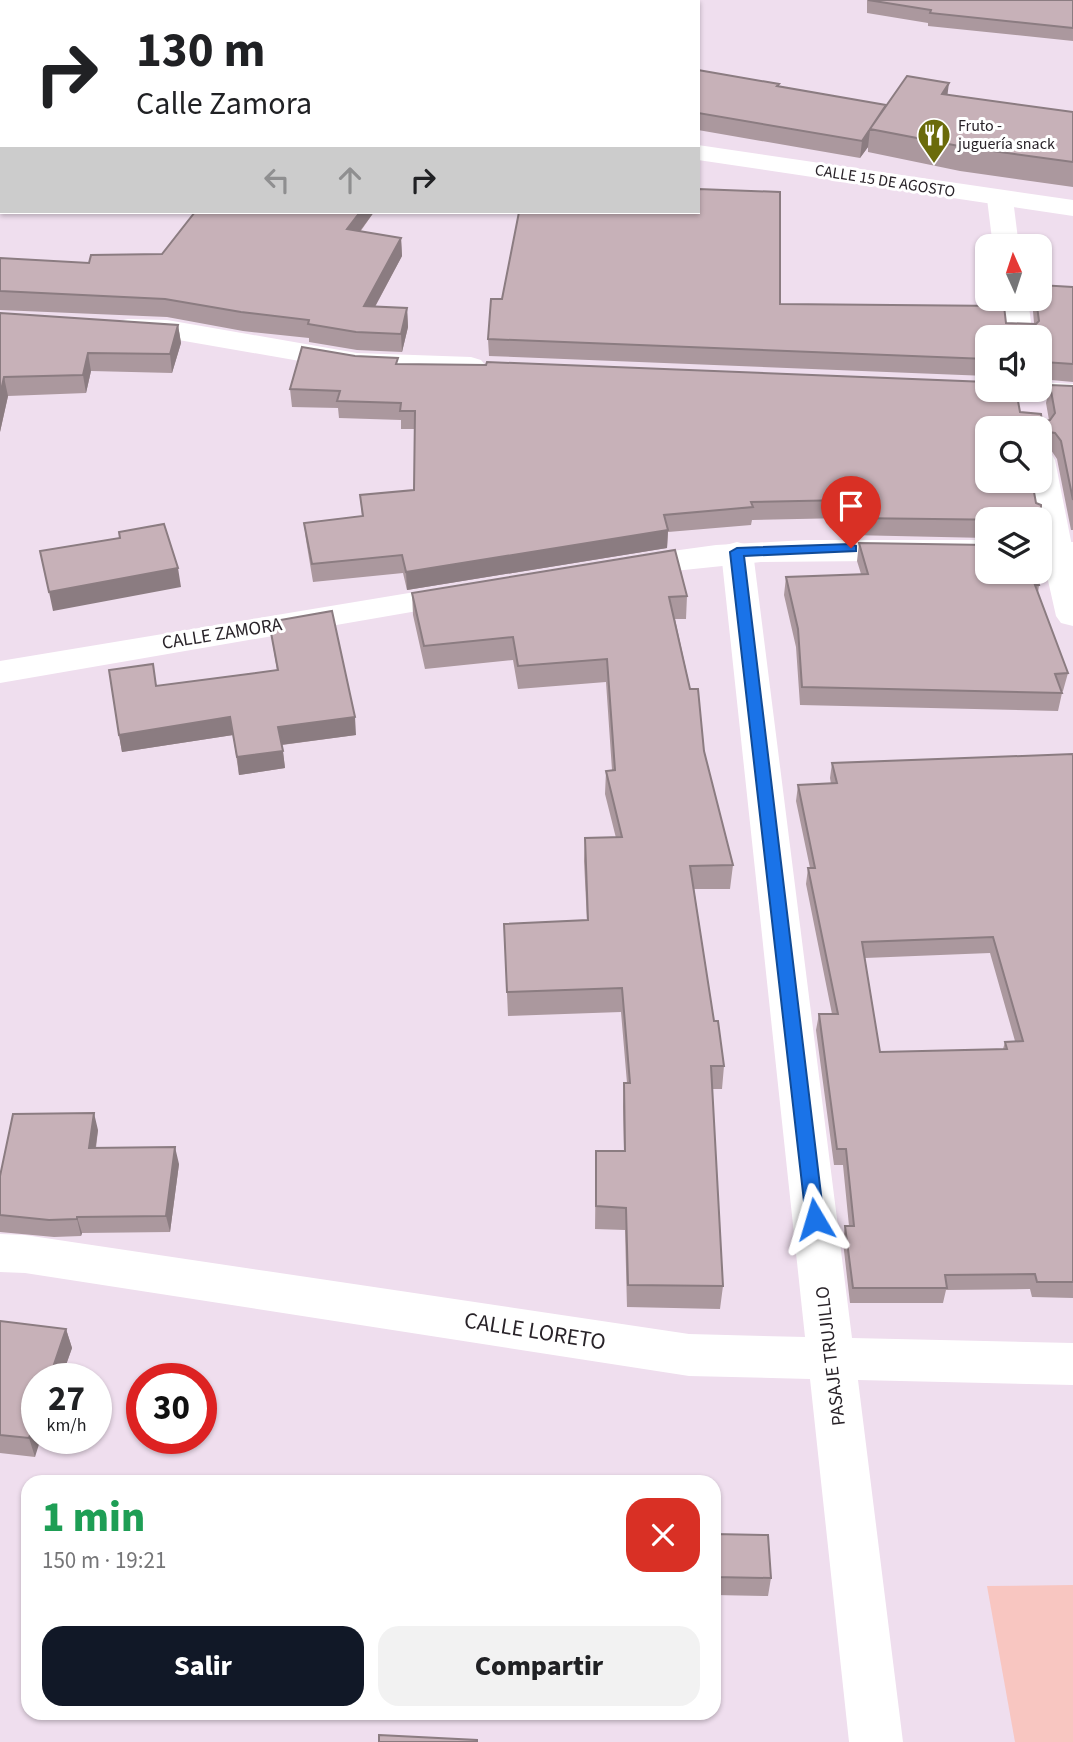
<!DOCTYPE html>
<html lang="es">
<head>
<meta charset="utf-8">
<style>
	:root { --surface:#fff; --page:#f2f2f2; --text:#202124; --muted:#757577; --accent:#111827 }
	body { margin:0; font-family:"Source Sans 3",sans-serif; background:var(--page); color:var(--text); height:100vh; display:flex; flex-direction:column; font-size:26px; white-space:nowrap }
	* { box-sizing:border-box; margin:0 }
	p { font-size:23px; color:var(--muted) }
	.icon { flex:none; width:38px; height:38px; fill:none; stroke:currentColor; stroke-width:2; stroke-linecap:round; stroke-linejoin:round }
	.map { position:relative; flex:1; overflow:hidden }
	.side { position:absolute; left:21px; top:1475px; width:700px; height:245px; display:flex; flex-direction:column; background:var(--surface); border-radius:21px; box-shadow:0 2px 5px #0004 }
	.side>* { flex:none }
	.banner { position:absolute; left:0px; top:0px; width:700px; height:214px; box-shadow:0 2px 5px #0004; background:#fff; color:var(--text); overflow:hidden }
	.needle { width:46px; rotate:357deg }
	.tools { position:absolute; left:975px; top:234px; display:grid; gap:14px }
	.tools a { display:grid; place-items:center; width:77px; height:77px; border-radius:14px; background:var(--surface); box-shadow:0 2px 5px #0004; font-size:35px }
	.speed { position:absolute; left:21px; top:1363px; display:flex; gap:14px; font-size:35px; font-weight:700; text-align:center }
	.speed>* { display:grid; place-content:center; width:91px; height:91px; border-radius:50%; background:var(--surface); box-shadow:0 2px 5px #0004; line-height:1 }
	.speed small { font-size:18px; font-weight:400 }
	.speed .limit { border:10px solid #d22; background:#fff; color:#111 }
	.pin { position:absolute; display:grid; place-items:center; width:60px; height:60px; color:#fff; margin:-72px -30px; border-radius:50% 50% 50% 0; rotate:-45deg; box-shadow:0 0 7px #0007 }
	.pin .icon { rotate:45deg }
	.me { position:absolute; width:77px; margin:-38px; rotate:353deg; stroke-linejoin:round; filter:drop-shadow(0 0 5px #0008) }
	.turn { display:flex; align-items:center; gap:24px; height:147px; padding:0 21px; font-size:32px }
	.turn .icon { width:91px; height:91px; stroke-width:2.5 }
	.turn b { display:block; font-size:49px; line-height:60px }
	.lanes { display:flex; align-items:center; height:66px; padding:0 21px; background:#0003; justify-content:center; gap:35px; direction:ltr }
	.lanes .off { opacity:.35 }
	.round { display:grid; place-items:center; flex:none; width:74px; height:74px; border-radius:21px; background:var(--page) }
	.head { display:flex; align-items:center; justify-content:space-between; height:119px; padding:0 21px }
	h1 { font-size:42px; font-weight:800; line-height:52px; color:#1e9e55 }
	.primary-button { display:flex; gap:14px; margin-top:auto; padding:14px 21px }
	.primary-button a { flex:1; height:80px; border-radius:21px; background:var(--accent); color:#fff; font-size:28px; font-weight:800; line-height:80px; text-align:center }
	.primary-button a+a { background:var(--page); color:var(--text) }
	.map>svg:first-child { display:block }
</style>
</head>
<body>
<div class="map">
<svg width="1073" height="1742" viewBox="0 0 1073 1742">
	<rect width="100%" height="100%" fill="#efdeee"/>
	<path fill="#f8c6c1" d="M1073,1585V1742H1015L987,1586Z"/>
	<g fill="none" stroke-linecap="round" stroke-linejoin="round">
		<path fill="#fff" fill-rule="evenodd" d="M1000,191L1009,194L1013,199L1019,247H993L987,199L991,194Z
			M1000,299H1028L1033,338H1005Z
			M128,319L167,320L357,353L471,357L481,360L486,366L481,372L471,375L357,371L167,338L118,333L114,327L118,321Z
			M1040,382L1073,384V402L1022,396L1017,390H1040Z
			M1040,451L1051,453L1055,460L1073,551V626L1061,623L1056,616L1040,545V520H1035L1028,481H1040Z
			M737,542L748,545L753,552L852,1338L1073,1343V1385L858,1380L903,1742H849L810,1379L689,1376L25,1273L0,1272V1234L25,1235L689,1334L805,1337L721,552L726,545Z"/>
		<path fill="#fff" fill-rule="evenodd" d="M0,31H2V45H0Z
			M698,145L1073,200V216L698,160Z
			M806,540H987V560L761,562L626,576L614,573L610,566L614,559L716,545Z
			M1040,541L1073,542V562L1040,561Z
			M463,584L475,587L480,594L475,601L0,683V661Z"/>
	</g>
	<path fill="#ab989e" fill-rule="evenodd" d="M867,0H1073V41L928,26V23L867,13Z
		M0,60H2V119L0,118Z
		M698,70L779,84V86L886,105L948,95L1073,112V187L960,171L868,152V147L860,158L698,130Z
		M195,212H374L360,232L401,238L402,256L375,307L407,308L408,327L402,352L357,350L309,342V338L243,331L167,317L0,310V258L89,263L162,254Z
		M1073,287V382L1040,379V381V338H987V376L489,356L488,339L780,304L1006,323H1034L1032,299H1040Z
		M0,313L178,325L181,343L172,373L91,371L86,393L8,396L0,432Z
		M398,364L1020,412L1042,422L1049,420L1046,403L1050,385L1073,386V530H1071L1057,459L1051,450L1041,449L1040,468V429H987L1036,503L1041,513L1040,521L987,520V538L850,535L845,518L752,520L751,525L668,532L667,548L407,590L403,573L313,582L306,540L304,523L362,516L360,495L414,490L415,429H401V420L339,418L338,408L292,407L290,389Z
		M859,543L1039,585L1038,593L1068,673L1063,691L1061,692L1062,693L1058,711L800,705L796,647L784,595L786,577L861,574L857,561Z
		M412,593L687,596L686,619H675L704,751L733,865L730,889H694L714,1021L724,1066L722,1089H712L723,1286L720,1309L627,1307L625,1230L595,1229L596,1151H624L623,1106L624,1083H627L621,1012L508,1016L504,924L587,921L584,861L585,838H616L605,794L606,771L612,770L606,682L518,689L513,660L425,669L413,615Z
		M269,622L356,735L282,745L285,768L239,775L233,735L122,752L119,735L157,686L277,670Z
		M1073,754V1298L1032,1297L1030,1289L946,1290L943,1303H850L843,1242L845,1226H849L843,1165H834L816,1030L819,1014H832L806,884L808,868H810L796,801L798,785L831,784L830,778L832,763ZM990,953L1015,1041L1005,1042L1003,1049L880,1052L865,958Z
		M98,1130L96,1148L179,1164L170,1232L82,1233L81,1236L54,1237L0,1232V1176Z
		M0,1321L66,1329L72,1348L61,1379H37L35,1457L0,1453Z
		M714,1534L771,1578L768,1596L714,1595Z"/>
	<path fill="#8b7c81" d="M949,83L946,106L942,94Z
		M870,130L868,147L860,158L862,141Z
		M360,212H374L348,247L347,229Z
		M401,238L402,256L365,325L364,306Z
		M407,308L408,327L402,352L401,334Z
		M178,325L181,343L172,373L170,354Z
		M88,353L91,371L86,393L83,375Z
		M4,377L8,396L0,432V395Z
		M668,530L667,548L407,590L406,572Z
		M178,568L181,587L53,611L49,592Z
		M230,717L233,735L122,752L119,735Z
		M355,717L356,735L280,745L278,727Z
		M283,751L285,768L239,775L237,757Z
		M94,1113L98,1130L93,1165L89,1148Z
		M175,1147L179,1164L170,1232L166,1216Z
		M77,1217L82,1233L81,1236L77,1219Z
		M66,1329L72,1348L61,1379H49Z
		M37,1414V1438H41L35,1457L29,1438Z"/>
	<path fill="#c7b1b8" stroke="#8b7c81" stroke-width="2" fill-rule="evenodd" d="M199,0H238L250,2H197Z
		M868,0H1073V28L930,13L931,10Z
		M0,60H2V104L0,103Z
		M698,70L779,84L777,86L886,105L862,141L698,113Z
		M907,76L949,83L942,94L1073,112V162L964,147L870,129Z
		M698,189L780,192V304L1004,306L1006,323L1036,324L1039,321L1036,299H1040V285L1073,287V364L1044,362L1041,370H1040V338H987V359L488,339L491,299H502L519,212H698Z
		M195,212H360L347,229L401,238L364,306L407,308L401,334L356,332L308,324L309,320L241,312L165,299L0,291V258L89,263L91,255L162,254Z
		M0,313L178,325L170,354L88,353L83,375L4,377L0,395Z
		M302,347L355,356L398,358L396,364L486,365L487,362L987,382V390H1016L1020,412L1041,414L1042,422L1050,420L1055,413L1050,385L1073,386V500L1061,441L1055,433L1042,431L1041,461H1040V429H987V481H1032L1036,503L1041,505V513L1013,514L1015,520L852,518L848,500L751,502L753,507L664,515L668,530L406,572L402,555L312,564L304,523L363,516L360,495L414,490L415,411H400L401,403L337,401L340,391L290,389Z
		M164,524L178,568L49,592L40,551L120,538L119,532Z
		M859,543L987,545V572H1035L1039,585H1035L1068,673L1055,674L1062,693L802,687L798,629L786,577L868,574Z
		M675,550L687,596L669,597L690,689H698L704,751L733,865L690,866L714,1021H718L724,1066H711L723,1286L628,1285L626,1208L596,1206V1151H625L624,1083H630L622,988L507,992L504,924L588,920L585,838L622,837L606,771L615,770L607,659L518,666L513,637L424,646L412,593Z
		M332,611L355,717L278,727L283,751L237,757L230,717L119,735L109,670L153,664L156,686L278,670L269,622Z
		M1073,754V1282H1037L1035,1274L945,1275L947,1288H853L845,1226H854L846,1149H837L819,1014H838L808,868H815L798,785L837,783L832,763ZM993,937L1023,1041L1005,1042L1007,1049L880,1052L862,942Z
		M94,1113L89,1148L175,1147L166,1216L77,1217V1219L49,1220L0,1215V1176L13,1114Z
		M0,1321L66,1329L49,1379H37V1414L29,1438L0,1435Z
		M714,1534L768,1535L771,1578L714,1577Z
		M379,1735L477,1740V1742H379Z"/>
	<path fill="#1a73e8" stroke="#114b97" stroke-width="2" d="M851,544L856,546V551L744,556L824,1219L822,1224L815,1227L809,1224L806,1219L730,552L737,548Z"/>
	<defs>
		<symbol id="restaurant-pin" viewBox="-11 -11 22 30"><path d="M0 17L-7.5 6A9.5 9.5 0 1 1 7.5 6Z" fill="#6b6b0b" stroke="#fff"/><path d="M-5-6h1v4h1v-4h1v4h1v-4h1v5L-1.5 .5V6h-2V.5L-5-1ZM5-6V6H3V1.5H1.5Q1.5-4 5-6Z" fill="#fff"/></symbol>
	</defs>
	<g fill-rule="evenodd">
		<use href="#restaurant-pin" x="915" y="116" width="38" height="52"/>
	</g>
	<g text-anchor="middle" dominant-baseline="central" stroke-width="6" stroke-linejoin="round" paint-order="stroke">
		<g font-size="16" fill="#292329" stroke="#fff" text-anchor="start">
			<text x="958" y="126">Fruto -<tspan x="958" dy="18">juguería snack</tspan></text>
		</g>
		<g font-size="16" fill="#292329" stroke="#fff">
			<text transform="translate(885 181) rotate(9)">CALLE 15 DE AGOSTO</text>
		</g>
		<g font-size="19" fill="#292329" stroke="#fff">
			<text transform="translate(222 634) rotate(-9)">CALLE ZAMORA</text>
			<text transform="translate(831 1356) rotate(-97)">PASAJE TRUJILLO</text>
		</g>
		<g font-size="23" fill="#292329" stroke="#fff">
			<text transform="translate(535 1331) rotate(9)">CALLE LORETO</text>
		</g>
	</g>
</svg>
<div class="tools">
<a><svg class="needle" viewBox="-14 -14 28 28"><path d="M0-13l5 13h-10z" fill="#e53935"/><path d="M0 13l5-13h-10z" fill="#757577"/></svg></a>
<a><svg class="icon" aria-label="sound" viewBox="0 0 24 24"><path d="M4 9h4l5-4v14l-5-4H4zM17 9q2 3 0 6"/></svg></a>
<a><svg class="icon" aria-label="search" viewBox="0 0 24 24"><circle cx="10" cy="10" r="6"/><path d="M15 15l6 6"/></svg></a>
<a><svg class="icon" aria-label="layers" viewBox="0 0 24 24"><path d="M12 4l9 5-9 5-9-5zM3 14l9 5 9-5"/></svg></a>
</div>
<div class="speed"><div>27<small>km/h</small></div><div class="limit">30</div></div>
<div class="pin" style="left:851px;top:548px;background:#d93025"><svg class="icon" aria-label="arrive" viewBox="0 0 24 24"><path d="M6 21V4h12l-3 4 3 4H6"/></svg></div>
<svg class="me" style="left:815px;top:1219px" viewBox="-20 -20 40 40"><path d="M0-17L14 15 0 8-14 15z" fill="#1a73e8" stroke="#fff" stroke-width="4"/></svg>
<div class="banner">
<div class="turn"><svg class="icon" aria-label="right" viewBox="0 0 24 24"><path d="M7 20v-9h11M14 6l5 5-5 5"/></svg><div><b>130 m</b>Calle Zamora</div></div>
<div class="lanes"><svg class="icon off" aria-label="left" viewBox="0 0 24 24"><path d="M17 20v-9H6M10 6l-5 5 5 5"/></svg><svg class="icon off" aria-label="ahead" viewBox="0 0 24 24"><path d="M12 20V5M6 11l6-6 6 6"/></svg><svg class="icon" aria-label="right" viewBox="0 0 24 24"><path d="M7 20v-9h11M14 6l5 5-5 5"/></svg></div>
</div>
<section class="side">
<div class="head"><div><h1>1 min</h1><p>150 m · 19:21</p></div><a class="round" style="background:#d93025;color:#fff"><svg class="icon" aria-label="close" viewBox="0 0 24 24"><path d="M6 6l12 12M18 6L6 18"/></svg></a></div>
<div class="primary-button"><a>Salir</a><a>Compartir</a></div>
</section>
</div>
</body>
</html>
